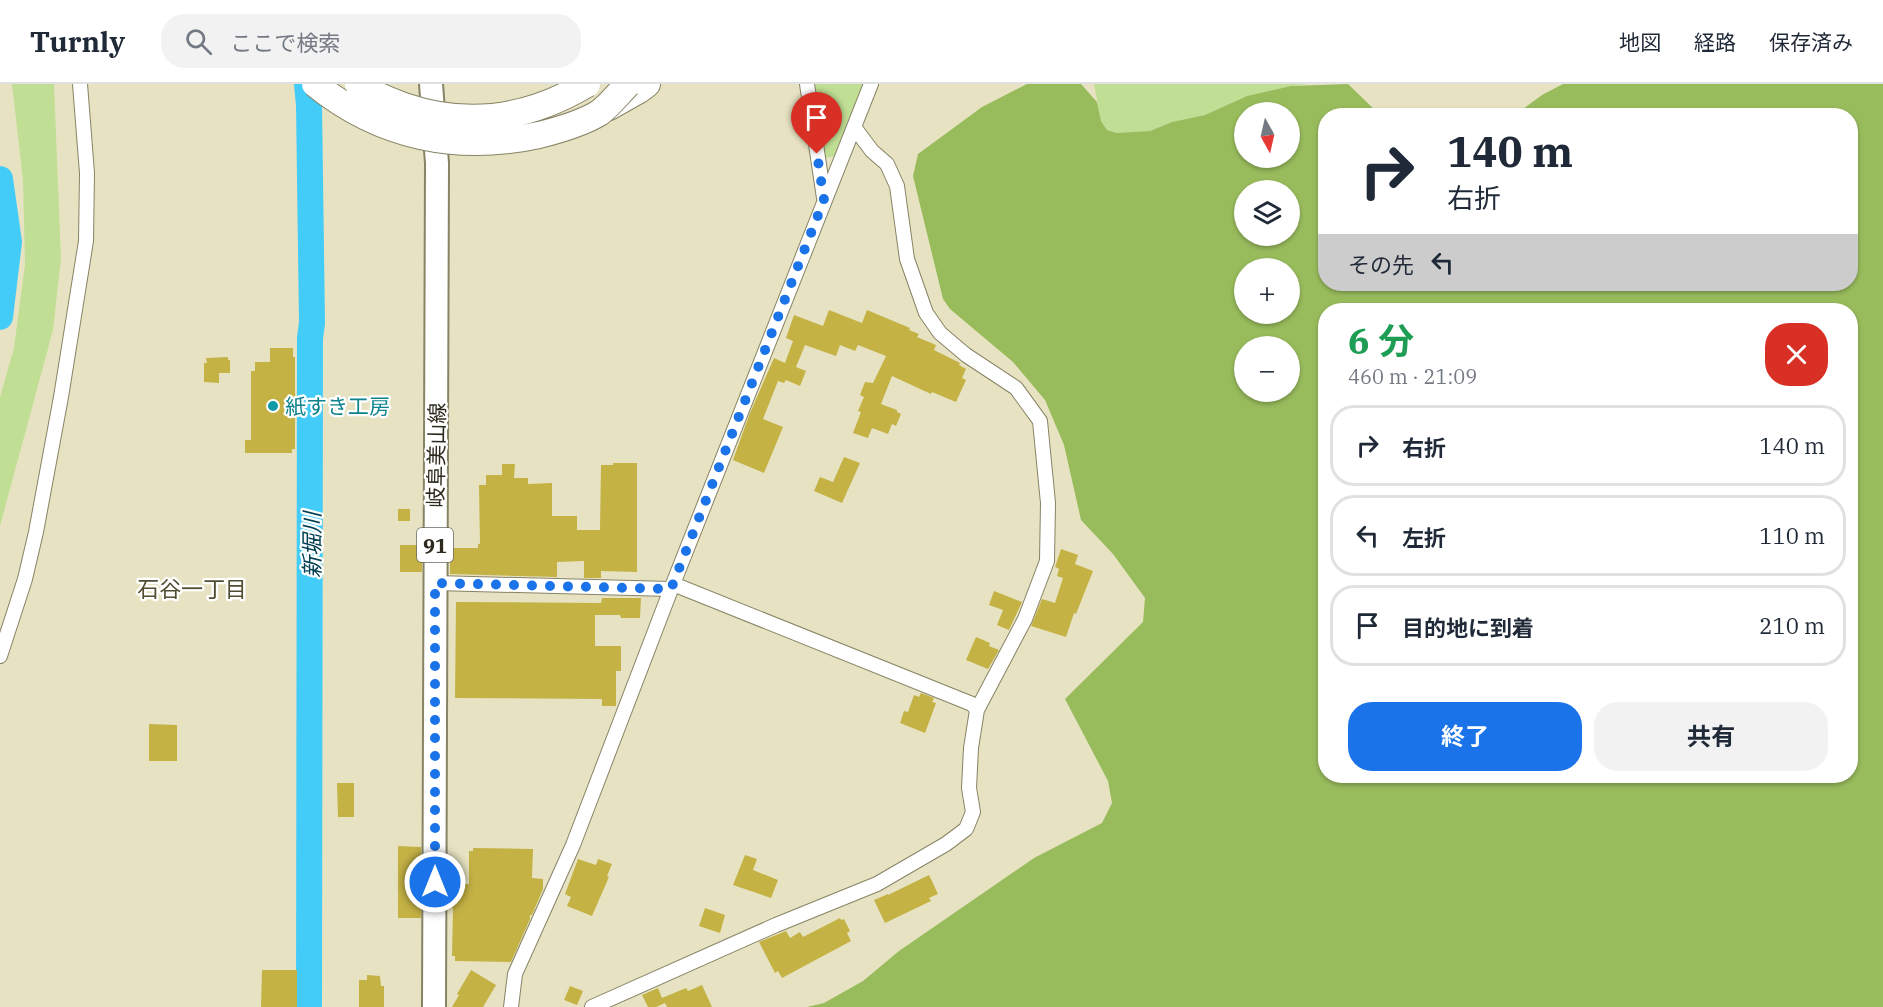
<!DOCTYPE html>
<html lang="ja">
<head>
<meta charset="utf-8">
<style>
	:root { --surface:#fff; --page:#f2f2f3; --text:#1f2937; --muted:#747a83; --line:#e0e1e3; --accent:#1a73e8 }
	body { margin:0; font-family:"IBM Plex Serif","Noto Sans JP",serif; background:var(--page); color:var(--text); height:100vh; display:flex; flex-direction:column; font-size:22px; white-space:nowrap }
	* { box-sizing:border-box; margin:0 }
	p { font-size:20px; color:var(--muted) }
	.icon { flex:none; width:33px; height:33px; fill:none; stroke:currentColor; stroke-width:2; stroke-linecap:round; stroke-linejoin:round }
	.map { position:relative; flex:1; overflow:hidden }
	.details { position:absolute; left:1318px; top:219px; width:540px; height:480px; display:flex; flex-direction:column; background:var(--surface); border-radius:24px; box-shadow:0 2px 4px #0004 }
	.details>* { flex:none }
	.top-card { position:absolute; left:1318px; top:24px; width:540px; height:183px; border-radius:24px; box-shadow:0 2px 4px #0004; background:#fff; color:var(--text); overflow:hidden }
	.needle { width:39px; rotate:172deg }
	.buttons { position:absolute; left:1234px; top:18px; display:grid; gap:12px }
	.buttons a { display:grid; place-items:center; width:66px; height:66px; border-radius:50%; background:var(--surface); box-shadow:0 2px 4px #0004; font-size:30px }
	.pin { position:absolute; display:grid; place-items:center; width:51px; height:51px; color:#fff; margin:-62px -26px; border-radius:50% 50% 50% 0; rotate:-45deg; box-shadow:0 0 6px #0007 }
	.pin .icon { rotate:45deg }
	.me { position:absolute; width:66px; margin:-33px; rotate:0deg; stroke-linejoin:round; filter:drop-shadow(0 0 4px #0008) }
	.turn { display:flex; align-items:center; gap:21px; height:126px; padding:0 30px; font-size:27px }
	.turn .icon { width:78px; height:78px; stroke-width:2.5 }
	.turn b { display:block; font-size:42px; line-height:51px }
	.then { display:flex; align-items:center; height:57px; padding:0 30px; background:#0003; gap:12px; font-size:22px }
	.round { display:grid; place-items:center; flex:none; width:63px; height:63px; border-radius:24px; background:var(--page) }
	.overview { display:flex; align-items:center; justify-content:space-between; height:102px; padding:0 30px }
	h1 { font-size:36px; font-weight:700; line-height:45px; color:#1e9e55 }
	.primary-button { display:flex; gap:12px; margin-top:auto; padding:12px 30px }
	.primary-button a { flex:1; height:69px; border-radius:24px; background:var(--accent); color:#fff; font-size:24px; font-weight:700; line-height:69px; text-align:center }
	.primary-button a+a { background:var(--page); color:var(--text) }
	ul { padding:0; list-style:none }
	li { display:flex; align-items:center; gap:18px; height:81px; margin:0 12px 9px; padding:0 18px; border:3px solid var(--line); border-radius:24px }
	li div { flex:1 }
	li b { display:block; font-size:22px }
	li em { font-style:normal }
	header { display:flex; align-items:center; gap:36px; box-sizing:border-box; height:84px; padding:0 30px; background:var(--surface); border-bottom:2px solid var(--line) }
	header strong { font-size:28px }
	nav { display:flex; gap:33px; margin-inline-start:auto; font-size:21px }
	.search { width:420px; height:54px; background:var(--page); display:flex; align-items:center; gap:15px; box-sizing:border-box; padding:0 21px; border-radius:24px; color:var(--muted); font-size:22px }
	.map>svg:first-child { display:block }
</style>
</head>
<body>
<header>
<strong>Turnly</strong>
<div class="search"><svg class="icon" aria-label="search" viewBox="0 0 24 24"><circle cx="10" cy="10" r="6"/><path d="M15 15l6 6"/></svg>ここで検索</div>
<nav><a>地図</a><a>経路</a><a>保存済み</a></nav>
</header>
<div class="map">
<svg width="1883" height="923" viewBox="0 0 1883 923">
	<rect width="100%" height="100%" fill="#e7e3c2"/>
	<path fill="#c1df94" d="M12,0H54L61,174L53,246L0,442V313L14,264L25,180L23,96Z
		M815,0H865L837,72L825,74Z
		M1094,0H1309L1291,2L1247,12L1205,31L1172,38L1150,47L1117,49L1107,46L1101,37Z"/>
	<path fill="#98bb5c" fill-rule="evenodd" d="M1027,0H1081L1097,18L1101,37L1107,46L1117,49L1150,47L1172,38L1205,31L1247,12L1291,2L1348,0L1378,29L1516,30L1542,11L1563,0H1883V923H807L824,919L863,897L899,867L1034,774L1102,739L1112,719L1108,697L1065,615L1143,538L1145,514L1113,470L1081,436L1064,361L1045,316L1013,278L950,225L943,215L913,92L918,70L982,23ZM1245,28H1290V74H1245ZM1326,32H1851V200H1326ZM1245,106H1290V152H1245ZM1245,184H1290V230H1245ZM1326,226H1851V692H1326ZM1245,262H1290V308H1245Z"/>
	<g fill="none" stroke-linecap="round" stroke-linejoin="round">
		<path stroke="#44ccf8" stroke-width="26" d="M307,0L309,21L312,239L310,254L309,923
			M0,95L9,158L0,233"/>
	</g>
	<path fill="#c4b245" d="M829,226L862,239L867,226L910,244L909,246L919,250L917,253L936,261L934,266L960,279L959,281L966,285L962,294L966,296L956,318L932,308L931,310L892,292L881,320L897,326V328L901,330L896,342L892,340L888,350L872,344L868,354L853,349L861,328L858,327L864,313L860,311L865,298L873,299L886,272L858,261L855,267L840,261L836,272L805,261L796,283L806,287L800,302L786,296L784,299L778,297L763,335L783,343L764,389L733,376L750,329L774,274L785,279L793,257L786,254L794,231L823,242Z
		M270,264H293V273H295V365H292V369H245V356H251V287H255V278H270Z
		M228,273V276H230V289H219V299L204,298V279H207L206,274Z
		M844,373L860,379L842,419L814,407L820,393L833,398Z
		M613,379H637V488L601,487V494H584V477L557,478V493L450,490V464H478V460H480L479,401H486V391H502V380H515L514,394H528V400L552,399V432H577V446H600L601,381H613Z
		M398,425H410V437H398Z
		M400,461H422V488H400Z
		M1061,465L1078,471L1075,480L1093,487L1076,530L1074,529L1066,553L1031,542L1042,515L1055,519L1063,494L1057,492L1059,485L1055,483Z
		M994,507L1022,518L1009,546L997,541L1003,526L989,521Z
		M602,514H641L640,534H621L620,531H595V562H621V587H616V622H602V615L455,614L456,518L601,519Z
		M976,553L990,559L989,562L999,566L988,585L966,576Z
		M921,609L934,614L932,618L936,619L925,649L900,639L904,627L908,628L914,611L919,613Z
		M149,640L177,641V677H149Z
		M337,699H354V733H338Z
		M398,762L421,763V834H398Z
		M473,764L533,765L532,794L543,795V805L532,831H530V835L511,878L455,877V872H452L453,824H450L449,811H453V800H469V767H473Z
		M745,771L757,775L753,786L778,796L771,814L733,801Z
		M578,775L596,781L598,775L612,780L607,792L609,793L592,832L567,822L571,813L565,810Z
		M929,791L938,810L929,814L931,817L885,839L874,816L888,810V811Z
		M705,824L725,831L720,849L699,842Z
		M840,834L841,836L844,835L850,847L847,849L851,857L782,894L778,887L775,889L759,858L786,847L790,854L800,848L803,853Z
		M262,886H297V923H261Z
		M471,886L496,901L483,923H452L459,911L457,910Z
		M367,891L380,892L381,902H384V923H359V896H367Z
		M702,901L712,923H667L665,919L656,923H648L642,911L658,904L662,914L686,904L688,907Z
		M570,902L583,907L577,921L564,916Z"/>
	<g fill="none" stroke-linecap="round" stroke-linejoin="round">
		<defs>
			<path id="minor" d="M807,0L824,114
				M435,499L671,505
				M673,500L972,620L977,626
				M0,572L25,495L36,448L61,313L86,157L87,89L80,0
				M511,923L515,890L573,761L673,500L871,0
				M592,923L776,841L877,800L946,760L966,745L973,728L969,704L971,664L977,626L1025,535L1047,477L1048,419L1040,337L1016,304L966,271L940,249L926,229L907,175L897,102L887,80L872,67L854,43"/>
			<path id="primary" d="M431,0L437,79L434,923"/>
			<path id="motorway" d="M609,23L639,6L647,0"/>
		</defs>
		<use href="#minor" stroke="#878365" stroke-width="16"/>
		<use href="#primary" stroke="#878365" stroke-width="26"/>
		<use href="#motorway" stroke="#878365" stroke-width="28"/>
		<use href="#minor" stroke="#fff" stroke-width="14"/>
		<use href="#primary" stroke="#fff" stroke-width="22"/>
		<use href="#motorway" stroke="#fff" stroke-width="26"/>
		<defs>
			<path id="motorway-bridge" d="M315,0C380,53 457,69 539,51C559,46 581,40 599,29C609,22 619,9 628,0
				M358,0C371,10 388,16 404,22C468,44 530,34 587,0"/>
		</defs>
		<use href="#motorway-bridge" stroke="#878365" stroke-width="28" stroke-linecap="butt"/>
		<use href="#motorway-bridge" stroke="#fff" stroke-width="26"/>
	</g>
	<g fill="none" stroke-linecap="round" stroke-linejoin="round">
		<path stroke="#1a73e8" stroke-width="10" stroke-dasharray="0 18" d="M435,798V499L671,505L824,116L817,70"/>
	</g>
	<circle fill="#0f9aa8" stroke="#fff" stroke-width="2" cx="273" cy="322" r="6"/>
	<g text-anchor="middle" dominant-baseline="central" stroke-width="4.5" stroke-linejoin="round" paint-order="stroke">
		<rect fill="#fff" stroke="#6b6a62" stroke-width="1.5" x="417" y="444" width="36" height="34" rx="4.5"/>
		<g font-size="20" font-weight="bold" fill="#2c2a1e">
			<text x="435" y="461">91</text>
		</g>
		<g font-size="21" fill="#0d838f" stroke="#fff" text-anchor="start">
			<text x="285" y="322">紙すき工房</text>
		</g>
		<g font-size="21" fill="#2c2a1e" stroke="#fff">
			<text transform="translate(436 371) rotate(-89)">岐阜美山線</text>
		</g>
		<g font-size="22" font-style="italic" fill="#024052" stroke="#fff">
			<text transform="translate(311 461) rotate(-90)">新堀川</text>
		</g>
		<g font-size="22" fill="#514d31" stroke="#fff">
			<text x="192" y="504">石谷一丁目</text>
		</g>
	</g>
</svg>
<div class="buttons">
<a><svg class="needle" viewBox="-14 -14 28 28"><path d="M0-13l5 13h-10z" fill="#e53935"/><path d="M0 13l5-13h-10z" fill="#747a83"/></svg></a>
<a><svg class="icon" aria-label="layers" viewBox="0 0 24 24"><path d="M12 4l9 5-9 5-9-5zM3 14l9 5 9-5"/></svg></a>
<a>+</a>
<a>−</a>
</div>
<div class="pin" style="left:817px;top:70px;background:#d93025"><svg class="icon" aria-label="arrive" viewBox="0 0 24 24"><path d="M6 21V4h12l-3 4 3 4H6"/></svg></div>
<svg class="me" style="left:435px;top:798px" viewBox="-20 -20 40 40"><circle r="17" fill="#1a73e8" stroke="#fff" stroke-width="3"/><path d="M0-11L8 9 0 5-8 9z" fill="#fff"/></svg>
<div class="top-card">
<div class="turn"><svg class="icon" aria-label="right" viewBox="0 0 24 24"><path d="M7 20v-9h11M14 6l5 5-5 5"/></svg><div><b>140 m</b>右折</div></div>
<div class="then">その先<svg class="icon" aria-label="left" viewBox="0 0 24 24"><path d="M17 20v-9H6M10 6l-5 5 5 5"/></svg></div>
</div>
<section class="details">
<div class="overview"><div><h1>6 分</h1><p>460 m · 21:09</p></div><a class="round" style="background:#d93025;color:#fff"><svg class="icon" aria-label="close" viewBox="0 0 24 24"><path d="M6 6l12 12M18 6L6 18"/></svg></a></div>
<ul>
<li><svg class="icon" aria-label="right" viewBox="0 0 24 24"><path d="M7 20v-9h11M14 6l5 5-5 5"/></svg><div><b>右折</b></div><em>140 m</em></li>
<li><svg class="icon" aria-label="left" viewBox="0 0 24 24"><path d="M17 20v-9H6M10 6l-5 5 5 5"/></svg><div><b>左折</b></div><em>110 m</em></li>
<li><svg class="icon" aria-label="arrive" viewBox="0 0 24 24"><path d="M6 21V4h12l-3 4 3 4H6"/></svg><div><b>目的地に到着</b></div><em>210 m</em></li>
</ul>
<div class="primary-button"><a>終了</a><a>共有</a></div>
</section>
</div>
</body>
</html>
